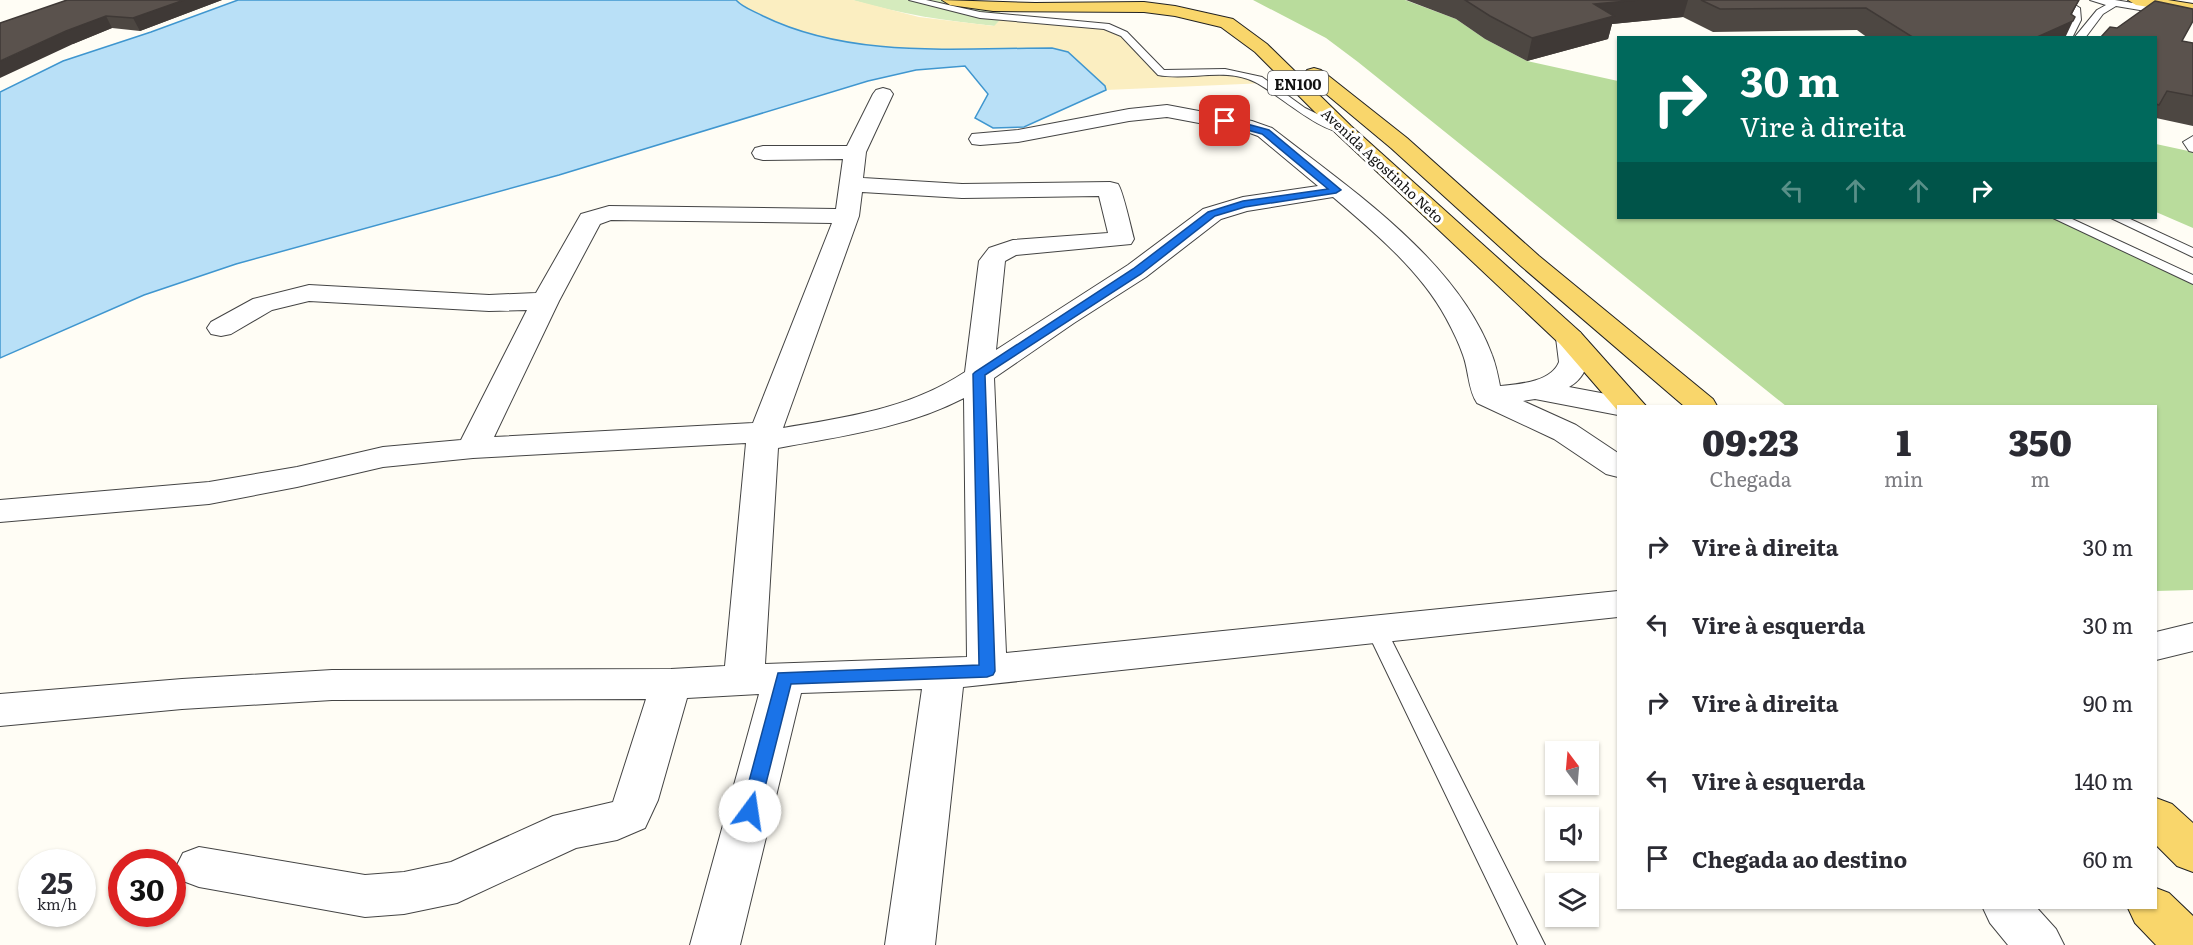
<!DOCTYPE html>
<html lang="pt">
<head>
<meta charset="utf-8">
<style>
	:root { --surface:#fff; --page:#f7f7f7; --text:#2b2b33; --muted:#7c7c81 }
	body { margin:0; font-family:Literata,serif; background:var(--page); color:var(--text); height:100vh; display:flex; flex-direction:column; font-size:22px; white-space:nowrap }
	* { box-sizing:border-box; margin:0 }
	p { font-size:20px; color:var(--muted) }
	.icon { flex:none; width:33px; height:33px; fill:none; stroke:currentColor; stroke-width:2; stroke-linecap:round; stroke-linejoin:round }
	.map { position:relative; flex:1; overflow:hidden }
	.details { position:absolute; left:1617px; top:405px; width:540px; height:504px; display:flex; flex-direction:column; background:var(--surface); border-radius:0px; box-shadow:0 2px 4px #0004 }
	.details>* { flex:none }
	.guide { position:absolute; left:1617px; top:36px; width:540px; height:183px; border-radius:0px; box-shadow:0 2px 4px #0004; background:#00695c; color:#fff; overflow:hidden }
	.needle { width:39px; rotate:344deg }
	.fabs { position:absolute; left:1545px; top:741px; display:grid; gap:12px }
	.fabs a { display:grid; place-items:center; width:54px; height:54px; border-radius:0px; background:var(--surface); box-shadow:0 2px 4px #0004; font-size:30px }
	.speed { position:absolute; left:18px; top:849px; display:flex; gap:12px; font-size:30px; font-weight:700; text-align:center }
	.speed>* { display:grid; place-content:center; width:78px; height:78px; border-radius:50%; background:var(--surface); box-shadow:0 2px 4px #0004; line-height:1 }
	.speed small { font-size:15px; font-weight:400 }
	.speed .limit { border:9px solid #d22; background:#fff; color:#111 }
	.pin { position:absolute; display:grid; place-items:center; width:51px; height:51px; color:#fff; margin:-26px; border-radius:12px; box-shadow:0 3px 9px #0006 }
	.me { position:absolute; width:66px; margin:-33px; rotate:14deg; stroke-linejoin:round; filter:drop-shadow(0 0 4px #0008) }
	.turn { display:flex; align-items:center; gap:21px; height:126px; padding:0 24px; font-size:27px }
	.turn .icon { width:78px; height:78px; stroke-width:2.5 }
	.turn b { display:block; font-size:42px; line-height:51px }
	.lanes { display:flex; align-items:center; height:57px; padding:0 24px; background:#0003; justify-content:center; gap:30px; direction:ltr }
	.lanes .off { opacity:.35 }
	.eta { display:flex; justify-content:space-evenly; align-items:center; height:102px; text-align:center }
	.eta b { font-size:36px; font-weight:800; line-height:42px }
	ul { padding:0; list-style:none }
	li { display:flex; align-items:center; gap:18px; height:78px; padding:0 24px }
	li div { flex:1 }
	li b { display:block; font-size:22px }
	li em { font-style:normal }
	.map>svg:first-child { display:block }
</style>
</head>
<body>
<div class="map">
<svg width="2193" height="945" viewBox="0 0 2193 945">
	<rect width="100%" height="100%" fill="#fffdf5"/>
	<path fill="#d5ebbd" d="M852,0H949L999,6L1001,19L995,26C946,21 900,14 852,0Z"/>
	<path fill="#b9dc9c" d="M1253,0H1405L1456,19L1485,39L1527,61L1618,81V218H2060L2193,280V590L2156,591V406H1786L1358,62L1326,38Z
		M2156,144L2193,152V228L2156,212Z"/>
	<path fill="#fbeec1" d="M736,0H853L919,17L994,26L1001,19L1117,29L1162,73L1225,72L1266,83L1106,90L1068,52L1052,48C957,48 851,59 763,16C754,11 743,8 736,0Z"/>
	<path fill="#b9e0f7" stroke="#3f96cf" stroke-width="1.5" d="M238,0H736C743,8 754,11 763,16C851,59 957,48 1052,48L1068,52L1105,86L1106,90L1024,127L993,128L975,118L988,94L965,66L916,70L868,81L559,175L236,264L144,295L0,358V92L63,61L151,32Z"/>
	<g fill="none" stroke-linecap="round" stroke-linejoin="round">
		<defs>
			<path id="lane" d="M909,0H926L980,12L1109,24L1127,32L1164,70L1225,69L1262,77L1305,108L1350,130L1348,132C1324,137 1276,92 1255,82C1225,67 1189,81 1158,75L1121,36L1104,29L980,18Z
				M2055,0H2067L2080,8L2081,20L2072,38H2062L2070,23L2071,9Z
				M2090,0H2115L2193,13V19L2116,6L2103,14L2085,38H2074L2097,10L2106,5Z
				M2193,136V152L2189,151L2183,142Z
				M2053,218H2070L2193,275V284Z
				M2111,218H2128L2193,248V257Z
				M1376,621L1383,624L1386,629L1545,945H1518L1366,629L1369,624Z"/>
			<path id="street" d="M883,88L890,90L893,94L866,152L863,178L962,184L1110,182L1118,184C1123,191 1131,228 1134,239L1131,244L1016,255L1005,261L996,350L1128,265L1203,209L1243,197L1318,186L1258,136L1247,132L1167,117L1129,121L1018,142L980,145L972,144L969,139L972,134L1018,130L1129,109L1167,105L1252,121L1272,128C1349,188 1457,260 1492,355C1496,365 1498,376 1500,386C1520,384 1551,382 1559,362L1556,338L1560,332L1570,329L1580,332C1593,351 1590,375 1569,387L1633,399L1637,406H1618V415L1535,399L1523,401L1576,425L1618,453V477L1606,474L1554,439L1477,403C1468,390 1469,371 1463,355C1459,343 1452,329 1446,318C1420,270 1374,232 1333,197L1247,211L1221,219L1146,277L1074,323L994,378L1006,653L1618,591V617L963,687L935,945H885L922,689L801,693L740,945H690L759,694L687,698L658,800L645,828L617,840L576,848L457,903L404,914L365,917L199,887L183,881L176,867L183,853L199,847L365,875L404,872L451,862L553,816L613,802L646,699L332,700L182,709L0,726V694L182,679L332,670L671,669L725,666L746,443L473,458L383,467L297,487L209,504L0,522V500L209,482L297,467L383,447L461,440L527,310L489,311L309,301L272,310L231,334L221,336L211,334L207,328L211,322L253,299L309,285L489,295L536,293L581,214L609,206L836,209L843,159L763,160L755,158L752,153L755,148L763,146H847L873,94L876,90ZM862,192L962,198L1099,196L1108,233L1013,240L989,248L979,261L965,372C909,409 847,417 783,428L859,216ZM611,220L832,223L753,423L494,437L559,301L600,224ZM964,398L967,657L765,664L778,448C842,436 906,428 964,398Z
				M2193,623V651L2156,660V632Z
				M1983,908H2037L2056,929L2064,945H2008L1990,923Z"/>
			<path id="primary" d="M942,0L1035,3L1144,2L1175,6L1233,19L1267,44L1351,126L1580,332L1646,406H1618V411L1560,344L1337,134L1255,52L1221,27L1175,16L1144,12L993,11L950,5Z
				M2128,0H2168L2193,4V14L2136,5Z
				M1314,68L1321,70L1407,138L1539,256L1713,399L1717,406H1684L1521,266L1391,148L1307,78L1304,74L1307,70Z
				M2156,798L2172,804L2193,823V872L2177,866L2156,845Z
				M2156,888L2169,893L2193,916V945H2156L2135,923L2128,908H2156Z"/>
		</defs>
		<use href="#lane" stroke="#444" stroke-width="2"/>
		<use href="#street" stroke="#444" stroke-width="2"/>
		<use href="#primary" stroke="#222" stroke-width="2"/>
		<use href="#lane" fill="#fff" fill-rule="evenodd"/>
		<use href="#street" fill="#fff" fill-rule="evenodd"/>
		<use href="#primary" fill="#f9d66b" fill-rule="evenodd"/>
	</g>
	<path fill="#4d4742" d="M67,0H222L140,31L112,28L73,44Z
		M1406,0H2079L2072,14L2065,38H1868L1857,30L1713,32L1683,17L1612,24L1608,39L1527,61L1485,39L1456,19Z
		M2117,28L2193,43V126L2156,118V38Z"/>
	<path fill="#3f3936" d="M184,0H222L140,31L133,18Z
		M1638,0H1688L1683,17L1612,24L1608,39L1527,61L1532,38L1594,4Z
		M2079,0L2067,24L2073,21L2065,38H2035Z
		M106,16L112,28L73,44L0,78V61L66,31Z"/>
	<path fill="#5a524d" stroke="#3f3936" stroke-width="1.5" d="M67,0H184L133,18L106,16L66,31L0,61V23Z
		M1465,0H1638L1594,4L1614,16L1532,38L1490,16Z
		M1701,0H2079L2071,14L2075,17L2073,21L2035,38H1914L1866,8L1720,9Z
		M2155,1L2193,9V21L2182,41L2193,43V96L2167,91L2159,105L2156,104V38H2100L2110,27L2117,28Z"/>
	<path fill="#1a73e8" stroke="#114b97" stroke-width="1.5" d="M1225,118L1269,130L1341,190L1336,193L1245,207L1215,216L1141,274L985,375L995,671L993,675L987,677L791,684L759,811L756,817L750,819L743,817L741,811L778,673L979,665L973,374L975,372L1133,269L1208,212L1243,201L1328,189L1262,134L1222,123L1221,121Z"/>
	<g text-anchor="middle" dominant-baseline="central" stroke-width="6" stroke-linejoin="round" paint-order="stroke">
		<g font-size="14" fill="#111" stroke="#fff">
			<text transform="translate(1383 165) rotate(43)">Avenida Agostinho Neto</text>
		</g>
		<rect fill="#fff" stroke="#585858" stroke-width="1.5" x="1268" y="71" width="60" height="24" rx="4.5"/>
		<g font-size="15" font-weight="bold" fill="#111">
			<text x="1298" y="83">EN100</text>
		</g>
	</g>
</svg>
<div class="fabs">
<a><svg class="needle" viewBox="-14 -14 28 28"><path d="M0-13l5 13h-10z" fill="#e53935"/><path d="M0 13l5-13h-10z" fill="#7c7c81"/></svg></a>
<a><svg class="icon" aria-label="sound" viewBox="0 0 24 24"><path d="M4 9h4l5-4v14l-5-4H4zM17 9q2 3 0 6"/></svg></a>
<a><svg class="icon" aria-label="layers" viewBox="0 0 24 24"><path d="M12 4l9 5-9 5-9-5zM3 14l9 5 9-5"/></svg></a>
</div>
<div class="speed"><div>25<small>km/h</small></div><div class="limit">30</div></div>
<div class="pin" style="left:1225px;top:121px;background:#d93025"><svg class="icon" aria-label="arrive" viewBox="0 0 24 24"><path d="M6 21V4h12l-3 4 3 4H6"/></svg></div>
<svg class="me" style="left:750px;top:811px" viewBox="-20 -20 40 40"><circle r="19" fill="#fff"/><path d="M0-13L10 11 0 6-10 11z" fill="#1a73e8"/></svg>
<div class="guide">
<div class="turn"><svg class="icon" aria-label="right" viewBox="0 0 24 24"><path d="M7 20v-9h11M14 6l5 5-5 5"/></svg><div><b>30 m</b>Vire à direita</div></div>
<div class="lanes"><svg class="icon off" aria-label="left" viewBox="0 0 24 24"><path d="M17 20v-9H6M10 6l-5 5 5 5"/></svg><svg class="icon off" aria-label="ahead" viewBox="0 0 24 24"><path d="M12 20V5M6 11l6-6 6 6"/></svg><svg class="icon off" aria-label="ahead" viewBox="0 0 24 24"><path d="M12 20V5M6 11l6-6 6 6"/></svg><svg class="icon" aria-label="right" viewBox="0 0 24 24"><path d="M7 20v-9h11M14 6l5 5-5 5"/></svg></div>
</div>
<section class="details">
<div class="eta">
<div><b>09:23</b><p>Chegada</p></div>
<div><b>1</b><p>min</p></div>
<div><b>350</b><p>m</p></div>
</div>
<ul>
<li><svg class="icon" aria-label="right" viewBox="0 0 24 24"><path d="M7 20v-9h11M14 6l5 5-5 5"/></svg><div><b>Vire à direita</b></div><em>30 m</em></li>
<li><svg class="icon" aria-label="left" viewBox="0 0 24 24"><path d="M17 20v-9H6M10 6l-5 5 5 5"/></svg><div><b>Vire à esquerda</b></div><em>30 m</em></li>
<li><svg class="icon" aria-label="right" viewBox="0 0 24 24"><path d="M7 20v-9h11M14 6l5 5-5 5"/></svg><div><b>Vire à direita</b></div><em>90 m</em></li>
<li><svg class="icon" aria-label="left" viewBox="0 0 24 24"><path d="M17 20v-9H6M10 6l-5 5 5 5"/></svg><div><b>Vire à esquerda</b></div><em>140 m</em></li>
<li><svg class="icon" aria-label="arrive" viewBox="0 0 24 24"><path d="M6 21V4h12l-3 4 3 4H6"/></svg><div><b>Chegada ao destino</b></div><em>60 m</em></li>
</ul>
</section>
</div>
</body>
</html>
